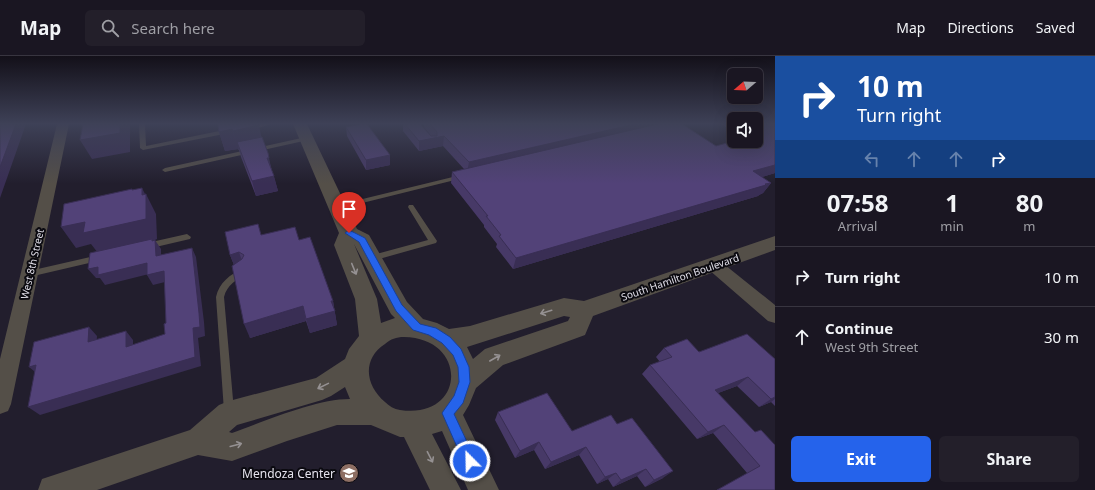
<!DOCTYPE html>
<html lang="en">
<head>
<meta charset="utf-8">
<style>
	:root { --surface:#1a1622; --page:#231f2a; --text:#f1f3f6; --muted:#9f9fa5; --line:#383540; --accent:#2563eb }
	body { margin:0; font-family:"Noto Sans",sans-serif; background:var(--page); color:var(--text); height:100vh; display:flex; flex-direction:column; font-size:15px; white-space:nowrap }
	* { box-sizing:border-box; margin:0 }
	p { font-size:13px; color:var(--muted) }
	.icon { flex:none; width:22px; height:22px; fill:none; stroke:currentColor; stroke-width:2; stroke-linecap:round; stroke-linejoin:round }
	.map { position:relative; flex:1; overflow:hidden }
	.side { display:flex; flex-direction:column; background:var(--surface); width:320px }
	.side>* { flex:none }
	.banner { background:#1a4fa0; color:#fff; overflow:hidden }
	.needle { width:26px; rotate:251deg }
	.controls { position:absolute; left:727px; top:12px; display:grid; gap:8px }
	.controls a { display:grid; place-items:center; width:36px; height:36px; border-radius:6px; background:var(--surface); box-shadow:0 4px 16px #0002,0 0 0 1px var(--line); font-size:20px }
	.pin { position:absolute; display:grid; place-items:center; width:34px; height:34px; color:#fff; margin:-41px -17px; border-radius:50% 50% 50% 0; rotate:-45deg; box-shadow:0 0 4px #0007 }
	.pin .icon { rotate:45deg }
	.me { position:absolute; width:44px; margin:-22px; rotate:337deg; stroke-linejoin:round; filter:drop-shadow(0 0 3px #0008) }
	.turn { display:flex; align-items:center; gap:14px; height:84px; padding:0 16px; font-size:18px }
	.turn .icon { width:52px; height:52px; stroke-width:2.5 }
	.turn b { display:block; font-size:28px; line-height:34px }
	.lanes { display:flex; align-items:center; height:38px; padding:0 16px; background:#0003; justify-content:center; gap:20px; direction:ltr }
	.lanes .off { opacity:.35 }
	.eta { display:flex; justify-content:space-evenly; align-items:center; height:68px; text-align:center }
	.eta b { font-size:24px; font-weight:700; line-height:28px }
	.action { display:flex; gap:8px; margin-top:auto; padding:8px 16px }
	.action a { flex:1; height:46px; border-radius:6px; background:var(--accent); color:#fff; font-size:16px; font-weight:700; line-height:46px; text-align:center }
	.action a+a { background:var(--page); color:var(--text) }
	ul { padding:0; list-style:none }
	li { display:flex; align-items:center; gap:12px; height:60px; padding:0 16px; border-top:1px solid var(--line) }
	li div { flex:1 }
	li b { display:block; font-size:15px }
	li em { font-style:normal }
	header { display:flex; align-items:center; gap:24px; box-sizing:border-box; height:56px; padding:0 20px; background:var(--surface); border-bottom:1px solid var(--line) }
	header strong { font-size:19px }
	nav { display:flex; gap:22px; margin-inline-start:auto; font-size:14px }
	.search { width:280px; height:36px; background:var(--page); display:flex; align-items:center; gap:10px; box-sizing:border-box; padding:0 14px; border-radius:6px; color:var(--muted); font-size:15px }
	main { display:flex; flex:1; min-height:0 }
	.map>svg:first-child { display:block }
</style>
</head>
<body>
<header>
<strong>Map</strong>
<div class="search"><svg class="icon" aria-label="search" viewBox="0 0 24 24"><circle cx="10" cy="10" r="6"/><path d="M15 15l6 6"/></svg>Search here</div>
<nav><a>Map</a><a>Directions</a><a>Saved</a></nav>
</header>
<main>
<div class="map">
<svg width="775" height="434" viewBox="0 0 775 434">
	<rect width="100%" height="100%" fill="#221e2d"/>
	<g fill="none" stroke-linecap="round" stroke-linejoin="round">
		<path fill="#544f48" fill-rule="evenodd" d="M139,68H145L146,90L229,73L232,75L229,77L143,94L140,92Z
			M258,68H270C264,71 251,74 245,71Z
			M306,81L308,82V84L165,116L162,114L165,112Z
			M461,119L464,121L463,122L338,153L335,151L338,149Z
			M409,149H413L437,185L436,187L372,205L369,204L368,202L369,200L428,184L408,151Z
			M187,178L191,181L190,183L147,193L143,190L147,187Z
			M99,199L103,202L102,204L29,221L25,218L29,215Z
			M243,213L246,214L247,216L246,218C236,224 227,229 224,241L234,355L233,358L229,360L225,358L224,355L216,241C219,227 230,218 243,213Z"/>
		<path fill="#544f48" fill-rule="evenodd" d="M57,68H69L11,348L8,355L0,358V303Z
			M714,203L720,205L775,249V267L768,265L708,213L706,209L708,205Z"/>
		<path fill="#544f48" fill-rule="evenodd" d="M293,68H307L357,173L369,179L407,246L423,263L437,267L449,273L470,270L564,242L584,245L775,180V194L593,260L585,279L503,309L476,332L469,349L463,359L499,434H468L442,375L432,378L461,434H430L404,381H400L371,369H337L287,385L232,405L198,399L97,434H38L42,423L190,374L219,349L229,345L316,322L345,303L349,293L359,280L355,243L334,189L339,177ZM354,188L391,258L395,262L381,267L377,243ZM564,260L570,261L568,265L485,293L473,303L467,291ZM404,281C469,282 466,364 400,354C394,353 389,350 385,346C365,329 362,303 385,288C391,283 396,281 404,281ZM345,331L350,343C316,343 265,365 232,377L229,376L237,369L322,344L331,340Z"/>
	</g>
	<path fill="#473967" d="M218,68L262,81L278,135L256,140L241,101L239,94H238V93L225,95L219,76Z
		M403,68H420L431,80L424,71V68H682L716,90L756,85V68H775V117L762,121L771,127L763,137L759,139L758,140L513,213L496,191L497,188L484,171V169L451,127L452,116L464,113L443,90L419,95L403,75Z
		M721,68H734V75Z
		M346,71L390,99V109L366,114L347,80Z
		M258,168L261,179L299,184L333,245L337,269L310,277L306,265L250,282L234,209L230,199Z
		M664,292L775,303V350L771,346L759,351L737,330L718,337L775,434L747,417L713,377L697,383L642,318L650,309L660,306L656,301Z
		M498,356L572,375L617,368L663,422L645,431L637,420L613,431L608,423L597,428L579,399L545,413L534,394L515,402L495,364Z"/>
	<path fill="#392e54" d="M16,68H26L0,142V111Z
		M120,68H130V96L92,103L80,84Z
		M635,68H665L467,117L469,106Z
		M259,69L263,89L237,86L239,94H238L233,75Z
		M232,73L238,93L225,95L219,76Z
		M444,80L443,90L419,95V85Z
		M268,97L272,116L267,102Z
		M390,99V109L366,114V104Z
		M775,109V117L745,126L753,115Z
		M274,120L278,135L256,140L252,125Z
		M771,127L763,137L759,139L758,140L513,213L516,202Z
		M142,132L146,140V138L156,158L157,183L155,184L161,193V210L98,197L91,188L76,192L61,171L142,139Z
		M192,192L196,201L204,266L205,280L198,282L201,310L40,359L28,351L193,272Z
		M239,196L244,211L236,214L230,199Z
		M147,207L153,217L105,229L100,222H96L88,213L98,211Z
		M164,215L169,225L153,229L147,219Z
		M331,245H333L337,269L310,277L306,263Z
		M303,250L306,265L250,282L244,268Z
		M89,271L97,280L96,295L88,286Z
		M126,275L133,284V300L126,291Z
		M36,309L40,320L29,311Z
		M748,321L737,330L705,342L715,334Z
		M775,341V343L771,346L759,351L771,343Z
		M724,369L713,377L697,383L708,376Z
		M539,386L534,394L515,402L520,395Z
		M586,391L579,399L545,413L551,406Z
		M646,413L637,420L613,431L621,424Z
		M673,415L663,422L645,431L654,424Z
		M616,417L608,423L597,428L605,421Z"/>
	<path fill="#524278" stroke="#392e54" d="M0,68H16L0,111Z
		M83,68H120V77L80,84Z
		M218,68H258L259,69L233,75L232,73L219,76Z
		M362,68H367L390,99L366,104L346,71Z
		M405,68H420L431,80H437V76L430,68H635L469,106L444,80L419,85Z
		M657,68H682L716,90L734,85H756V80L764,78L756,73V68H775V109L753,115L771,127L765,128L766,129L516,202L499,180L501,179L486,160H488L452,116Z
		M262,81L268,97L269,102H267L274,120L252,125L237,86Z
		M142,132V139L146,138V163L83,177L85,166L61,171L64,148L132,133V134Z
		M258,168L261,179L295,171L299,184L310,181L333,245H331L335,255L306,263L303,250L244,268L232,210L242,203L244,199L239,196L230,199L225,176Z
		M152,183V185L155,184L156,200L192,192L199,257L200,271L193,272L195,301L28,351L36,309L29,311L34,286L89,271L88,286L126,275V291L165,278L164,268L166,267L164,215L147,219V207L98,219V211L88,213L90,197Z
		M747,278L775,303V341L771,343L748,321L715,334L755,376L761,374L775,389V434H717L760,410L724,369L708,376L650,309L672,301L664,292L687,283L699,296Z
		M547,337L572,375L611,359L617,368L632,362L673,415L654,424L646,413L621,424L616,417L605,421L586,391L551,406L539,386L520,395L498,356Z"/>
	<defs><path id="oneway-shaft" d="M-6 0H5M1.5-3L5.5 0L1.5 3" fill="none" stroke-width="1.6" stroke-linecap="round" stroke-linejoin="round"/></defs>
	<g stroke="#959192">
		<use href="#oneway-shaft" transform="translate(354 213) rotate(68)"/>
		<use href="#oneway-shaft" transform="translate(546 256) rotate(163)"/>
		<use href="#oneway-shaft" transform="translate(495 302) rotate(-30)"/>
		<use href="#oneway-shaft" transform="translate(323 330) rotate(154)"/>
		<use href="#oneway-shaft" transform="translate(236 389) rotate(-15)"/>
		<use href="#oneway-shaft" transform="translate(430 401) rotate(63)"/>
	</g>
	<linearGradient id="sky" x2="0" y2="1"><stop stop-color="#131019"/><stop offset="0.53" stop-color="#3e4157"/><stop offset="1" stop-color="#3e4157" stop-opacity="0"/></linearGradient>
	<rect width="775" height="128" fill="url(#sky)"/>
	<path fill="#2563eb" stroke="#184099" d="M349,174L365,182L402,249L420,268L436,272L450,281L461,293L469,311L470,326L463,347L454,358L476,405L474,409L470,411L465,409L442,357L454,340L459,326L458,311L453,299L442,287L429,279L413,274L396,255L359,186L345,177Z"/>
	<defs>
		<symbol id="school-disc" viewBox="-11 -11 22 22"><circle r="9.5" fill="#8d6e63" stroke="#0b0a10"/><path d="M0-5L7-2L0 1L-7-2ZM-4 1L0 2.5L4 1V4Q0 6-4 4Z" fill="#fff"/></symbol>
	</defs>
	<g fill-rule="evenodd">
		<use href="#school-disc" x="338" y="406" width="22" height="22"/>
	</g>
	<g text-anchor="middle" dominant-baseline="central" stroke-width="4" stroke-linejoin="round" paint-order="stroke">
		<g font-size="10" fill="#e4e2ec" stroke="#0b0a10">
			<text transform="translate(32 208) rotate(-77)">West 8th Street</text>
			<text transform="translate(680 221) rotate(-19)">South Hamilton Boulevard</text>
		</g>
		<g font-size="12" fill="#e4e2ec" stroke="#0b0a10" text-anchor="end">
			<text x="335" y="417">Mendoza Center</text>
		</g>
	</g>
</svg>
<div class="controls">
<a><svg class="needle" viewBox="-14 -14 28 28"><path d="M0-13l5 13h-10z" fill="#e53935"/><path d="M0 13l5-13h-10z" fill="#9f9fa5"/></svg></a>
<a><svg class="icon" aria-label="sound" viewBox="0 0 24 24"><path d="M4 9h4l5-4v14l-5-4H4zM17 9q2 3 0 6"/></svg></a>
</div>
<div class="pin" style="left:349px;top:177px;background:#d93025"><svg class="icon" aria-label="arrive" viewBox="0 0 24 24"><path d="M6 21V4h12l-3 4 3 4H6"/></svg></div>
<svg class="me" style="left:470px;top:405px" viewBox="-20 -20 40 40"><circle r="17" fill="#2563eb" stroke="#fff" stroke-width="3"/><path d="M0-11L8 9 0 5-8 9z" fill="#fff"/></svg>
</div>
<section class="side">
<div class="banner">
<div class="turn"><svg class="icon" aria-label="right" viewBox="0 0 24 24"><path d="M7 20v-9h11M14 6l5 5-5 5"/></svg><div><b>10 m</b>Turn right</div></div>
<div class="lanes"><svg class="icon off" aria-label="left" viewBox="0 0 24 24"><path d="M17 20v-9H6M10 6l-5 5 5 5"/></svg><svg class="icon off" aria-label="ahead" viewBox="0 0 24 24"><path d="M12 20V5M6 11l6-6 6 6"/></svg><svg class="icon off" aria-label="ahead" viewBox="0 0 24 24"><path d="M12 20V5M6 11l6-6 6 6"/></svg><svg class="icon" aria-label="right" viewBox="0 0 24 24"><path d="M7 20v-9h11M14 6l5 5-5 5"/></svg></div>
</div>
<div class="eta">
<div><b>07:58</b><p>Arrival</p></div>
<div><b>1</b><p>min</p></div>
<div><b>80</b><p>m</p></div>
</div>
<ul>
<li><svg class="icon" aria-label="right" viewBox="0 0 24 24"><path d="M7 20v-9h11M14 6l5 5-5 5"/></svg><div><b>Turn right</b></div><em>10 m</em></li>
<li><svg class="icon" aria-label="ahead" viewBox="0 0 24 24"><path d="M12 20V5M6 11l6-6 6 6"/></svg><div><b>Continue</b><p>West 9th Street</p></div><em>30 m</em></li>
</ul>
<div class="action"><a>Exit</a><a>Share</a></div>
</section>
</main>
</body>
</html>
